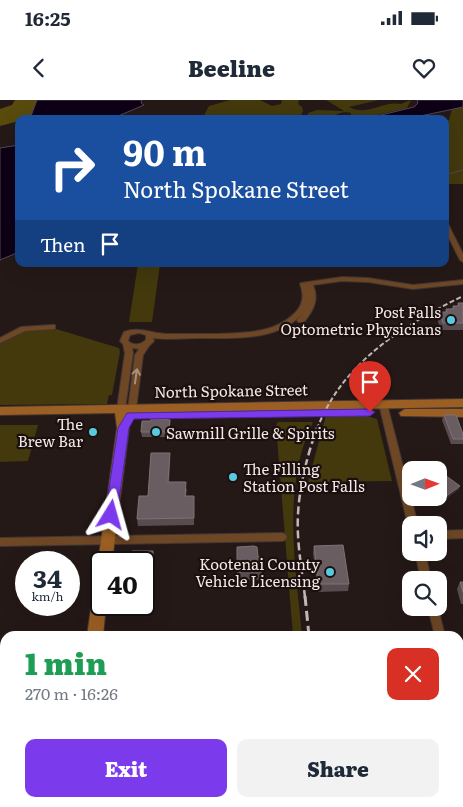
<!DOCTYPE html>
<html lang="en">
<head>
<meta charset="utf-8">
<style>
	:root { --surface:#fff; --page:#f2f2f3; --text:#1f2937; --muted:#747a83; --accent:#7c3aed }
	body { margin:0; font-family:Literata,serif; background:var(--page); color:var(--text); height:100vh; display:flex; flex-direction:column; font-size:19px; white-space:nowrap }
	* { box-sizing:border-box; margin:0 }
	p { font-size:16px; color:var(--muted) }
	.icon { flex:none; width:28px; height:28px; fill:none; stroke:currentColor; stroke-width:2; stroke-linecap:round; stroke-linejoin:round }
	.map { position:relative; flex:1; overflow:hidden }
	.side { position:absolute; left:0px; top:531px; width:464px; height:176px; display:flex; flex-direction:column; background:var(--surface); border-radius:15px 15px 0 0; box-shadow:0 5px 20px #0002 }
	.side>* { flex:none }
	.banner { position:absolute; left:15px; top:15px; width:434px; height:152px; border-radius:10px; box-shadow:0 5px 20px #0002; background:#1a4fa0; color:#fff; overflow:hidden }
	.needle { width:32px; rotate:89deg }
	.controls { position:absolute; left:402px; top:361px; display:grid; gap:10px }
	.controls a { display:grid; place-items:center; width:45px; height:45px; border-radius:10px; background:var(--surface); box-shadow:0 5px 20px #0002; font-size:25px }
	.speed { position:absolute; left:15px; top:451px; display:flex; gap:10px; font-size:25px; font-weight:700; text-align:center }
	.speed>* { display:grid; place-content:center; width:65px; height:65px; border-radius:50%; background:var(--surface); box-shadow:0 5px 20px #0002; line-height:1 }
	.speed small { font-size:12px; font-weight:400 }
	.speed .limit { border:2px solid #111; border-radius:8px; background:#fff; color:#111 }
	.pin { position:absolute; display:grid; place-items:center; width:42px; height:42px; color:#fff; margin:-51px -21px; border-radius:50% 50% 50% 0; rotate:-45deg; box-shadow:0 0 5px #0007 }
	.pin .icon { rotate:45deg }
	.me { position:absolute; width:55px; margin:-28px; rotate:8deg; stroke-linejoin:round; filter:drop-shadow(0 0 4px #0008) }
	.turn { display:flex; align-items:center; gap:18px; height:105px; padding:0 25px; font-size:22px }
	.turn .icon { width:65px; height:65px; stroke-width:2.5 }
	.turn b { display:block; font-size:35px; line-height:42px }
	.then { display:flex; align-items:center; height:48px; padding:0 25px; background:#0003; gap:10px; font-size:19px }
	.round { display:grid; place-items:center; flex:none; width:52px; height:52px; border-radius:10px; background:var(--page) }
	.head { display:flex; align-items:center; justify-content:space-between; height:85px; padding:0 25px }
	h1 { font-size:30px; font-weight:800; line-height:38px; color:#1e9e55 }
	.primary-button { display:flex; gap:10px; margin-top:auto; padding:10px 25px }
	.primary-button a { flex:1; height:58px; border-radius:10px; background:var(--accent); color:#fff; font-size:20px; font-weight:800; line-height:58px; text-align:center }
	.primary-button a+a { background:var(--page); color:var(--text) }
	.status { display:flex; justify-content:space-between; align-items:center; height:35px; padding:0 25px; background:var(--surface); direction:ltr }
	.status svg { height:14px; fill:currentColor }
	header { display:flex; justify-content:space-between; align-items:center; height:65px; padding:0 25px; background:var(--surface); font-size:22px; font-weight:800 }
	.map>svg:first-child { display:block }
</style>
</head>
<body>
<div class="status"><b>16:25</b><svg viewBox="0 0 49 12"><path d="M0 12V9h3v3zM5 12V6h3v6zM10 12V3h3v9zM15 12V0h3v12zM26 1h20v11H26zM47 4h2v5h-2z"/></svg></div>
<header><svg class="icon" aria-label="back" viewBox="0 0 24 24"><path d="M15 5l-7 7 7 7"/></svg>Beeline<svg class="icon" aria-label="heart" viewBox="0 0 24 24"><path d="M12 20l-8-8c-3-5 5-10 8-4 3-6 11-1 8 4z"/></svg></header>
<div class="map">
<svg width="463" height="707" viewBox="0 0 463 707">
	<rect width="100%" height="100%" fill="#251917"/>
	<path fill="#43390d" d="M230,0H260L272,6L281,4L282,0H299L298,4L302,7L303,11L299,19H202L209,6Z
		M326,0H379L349,7C367,17 383,0 401,4L411,0L407,8L360,19H350L351,13C344,11 335,14 331,19H307L308,13L317,10L344,11Z
		M463,7V84H445V22L449,20L452,9Z
		M138,164H160L152,222H129Z
		M56,229L119,248L120,252L112,295H109L107,304L0,305V244L24,231Z
		M326,315L367,316L377,319L392,381L308,382Z
		M278,322H313C308,333 303,345 300,358C286,416 297,478 302,536H293L276,325Z
		M0,325H38L28,361L0,362Z"/>
	<path fill="#594b0d" d="M15,0H37L31,16L36,19H19V21L0,26V9L12,5Z"/>
	<path fill="#0e0016" stroke="#524655" d="M37,0H142L141,3L144,5L111,19H36L31,16Z
		M417,0H463V7L406,19H365L414,7L418,3Z
		M19,45V152L0,160V48Z"/>
	<g fill="none" stroke-linecap="round" stroke-linejoin="round">
		<path stroke="#524655" stroke-width="1" d="M445,75L463,70"/>
		<defs>
			<path id="street" d="M445,122L448,124L463,154V162L460,160L445,130Z
				M342,177L368,178L413,185L463,180V184L413,189L368,182L342,181L313,185C319,199 314,210 304,222H298L297,220L306,209C282,242 236,238 199,238C184,238 168,240 153,238L154,241L149,246L143,255L136,309L132,312L128,309L135,255L139,249L132,248L133,253L125,309L121,312L117,309L125,253L123,244L120,241L124,232C139,226 152,234 167,234C183,234 199,234 214,234C243,233 274,234 295,213C304,204 304,194 300,184L301,183ZM139,233L146,235V240C140,245 134,246 128,241L130,235Z
				M52,225H55V229L25,231L0,243V238L21,227Z
				M383,301L387,304L418,425H411V428L408,425L379,304Z
				M463,430V438L439,439V431Z
				M282,433L285,434L287,437L285,440L282,441L0,446V438Z
				M415,452H425L431,480H421Z
				M428,508H438L445,536H435Z
				M459,609L463,611V638L459,636Z
				M0,618H5V630H0Z"/>
			<path id="secondary" d="M463,299V307L126,313L129,328L112,462H101V467L98,462L117,328L115,313L0,315V307Z
				M405,309H463V317L401,316L399,313Z
				M101,481V505H106L103,536H87L94,487L96,482Z
				M63,702H81L80,707H62Z"/>
		</defs>
		<use href="#street" stroke="#423634" stroke-width="2"/>
		<use href="#secondary" stroke="#423634" stroke-width="2"/>
		<use href="#street" fill="#6e4725" fill-rule="evenodd"/>
		<use href="#secondary" fill="#9c5f23" fill-rule="evenodd"/>
		<path stroke="#c2b8b6" stroke-width="2" stroke-dasharray="5 2.5" stroke-linecap="butt" d="M317,329C342,263 402,226 463,196"/>
		<path stroke="#c2b8b6" stroke-width="2.5" stroke-dasharray="8 4" stroke-linecap="butt" d="M305,498C303,477 299,456 298,435C296,399 305,362 317,328"/>
		<path stroke="#c2b8b6" stroke-width="3" stroke-dasharray="10 5" stroke-linecap="butt" d="M305,496L309,536
			M326,702V707"/>
	</g>
	<path fill="#594c51" d="M458,203H463V230H441L438,222L440,214H441V212H445L446,209H452L453,206H457Z
		M444,315L463,334V344H451L442,320Z
		M170,320V337H142L141,332Z
		M170,359L169,382L187,389L186,396H194V425L138,426L137,419L148,396Z
		M439,380L459,389L441,402L436,398H439Z
		M314,446L349,484L348,491L318,492L313,453Z
		M237,447L258,457L262,472V480L237,479Z
		M154,456L153,468H144V462Z
		M460,482H463V504H461L457,489Z"/>
	<path fill="#3e3033" d="M170,353V359L169,389L168,382Z
		M460,386L459,389L441,402L442,399Z
		M153,451L154,456L153,468Z"/>
	<path fill="#6a5d61" stroke="#7f7276" d="M458,203H463V223H443L440,214H442L441,212H447L446,209H451L454,208L453,206H459Z
		M444,315H456L463,334V339H453Z
		M151,318L170,320L169,332H141L142,321H151Z
		M151,353H170L168,382H186L185,396H194V418L137,419L139,396H148Z
		M445,375L460,386L442,399L439,396V380Z
		M343,445L349,484H319L314,446Z
		M254,446L257,447L258,457H262V472H237V447Z
		M132,451H153V463L131,462Z
		M460,482H463V492Z
		M280,532L281,536H218V534Z"/>
	<defs><path id="oneway-shaft" d="M-6 0H5M1.5-3L5.5 0L1.5 3" fill="none" stroke-width="1.6" stroke-linecap="round" stroke-linejoin="round" transform="scale(1.25)"/></defs>
	<use stroke="#a98f7c" href="#oneway-shaft" transform="translate(136 276) rotate(-82)"/>
	<path fill="#7c3aed" stroke="#51269a" d="M370,309L375,312L370,316L134,319L129,328L117,415L116,418H107L105,415L118,328L127,313Z"/>
	<g fill="#55cae0" stroke="#1c100e" stroke-width="2">
		<circle cx="451" cy="220" r="5"/>
		<circle cx="93" cy="332" r="5"/>
		<circle cx="156" cy="332" r="5"/>
		<circle cx="233" cy="377" r="5"/>
		<circle cx="330" cy="472" r="5"/>
	</g>
	<g text-anchor="middle" dominant-baseline="central" stroke-width="4.5" stroke-linejoin="round" paint-order="stroke">
		<g font-size="15" fill="#f2e8e7" stroke="#1c100e" text-anchor="end">
			<text x="441" y="211">Post Falls<tspan x="441" dy="17">Optometric Physicians</tspan></text>
			<text x="83" y="323">The<tspan x="83" dy="17">Brew Bar</tspan></text>
			<text x="166" y="332" text-anchor="start">Sawmill Grille &amp; Spirits</text>
			<text x="243" y="368" text-anchor="start">The Filling<tspan x="243" dy="17">Station Post Falls</tspan></text>
			<text x="320" y="463">Kootenai County<tspan x="320" dy="17">Vehicle Licensing</tspan></text>
		</g>
		<g font-size="15" fill="#f2e8e7" stroke="#1c100e">
			<text transform="translate(231 290) rotate(-1)">North Spokane Street</text>
		</g>
	</g>
</svg>
<div class="controls">
<a><svg class="needle" viewBox="-14 -14 28 28"><path d="M0-13l5 13h-10z" fill="#e53935"/><path d="M0 13l5-13h-10z" fill="#747a83"/></svg></a>
<a><svg class="icon" aria-label="sound" viewBox="0 0 24 24"><path d="M4 9h4l5-4v14l-5-4H4zM17 9q2 3 0 6"/></svg></a>
<a><svg class="icon" aria-label="search" viewBox="0 0 24 24"><circle cx="10" cy="10" r="6"/><path d="M15 15l6 6"/></svg></a>
</div>
<div class="speed"><div>34<small>km/h</small></div><div class="limit">40</div></div>
<div class="pin" style="left:370px;top:312px;background:#d93025"><svg class="icon" aria-label="arrive" viewBox="0 0 24 24"><path d="M6 21V4h12l-3 4 3 4H6"/></svg></div>
<svg class="me" style="left:111px;top:415px" viewBox="-20 -20 40 40"><path d="M0-17L14 15 0 8-14 15z" fill="#7c3aed" stroke="#fff" stroke-width="4"/></svg>
<div class="banner">
<div class="turn"><svg class="icon" aria-label="right" viewBox="0 0 24 24"><path d="M7 20v-9h11M14 6l5 5-5 5"/></svg><div><b>90 m</b>North Spokane Street</div></div>
<div class="then">Then<svg class="icon" aria-label="arrive" viewBox="0 0 24 24"><path d="M6 21V4h12l-3 4 3 4H6"/></svg></div>
</div>
<section class="side">
<div class="head"><div><h1>1 min</h1><p>270 m · 16:26</p></div><a class="round" style="background:#d93025;color:#fff"><svg class="icon" aria-label="close" viewBox="0 0 24 24"><path d="M6 6l12 12M18 6L6 18"/></svg></a></div>
<div class="primary-button"><a>Exit</a><a>Share</a></div>
</section>
</div>
</body>
</html>
